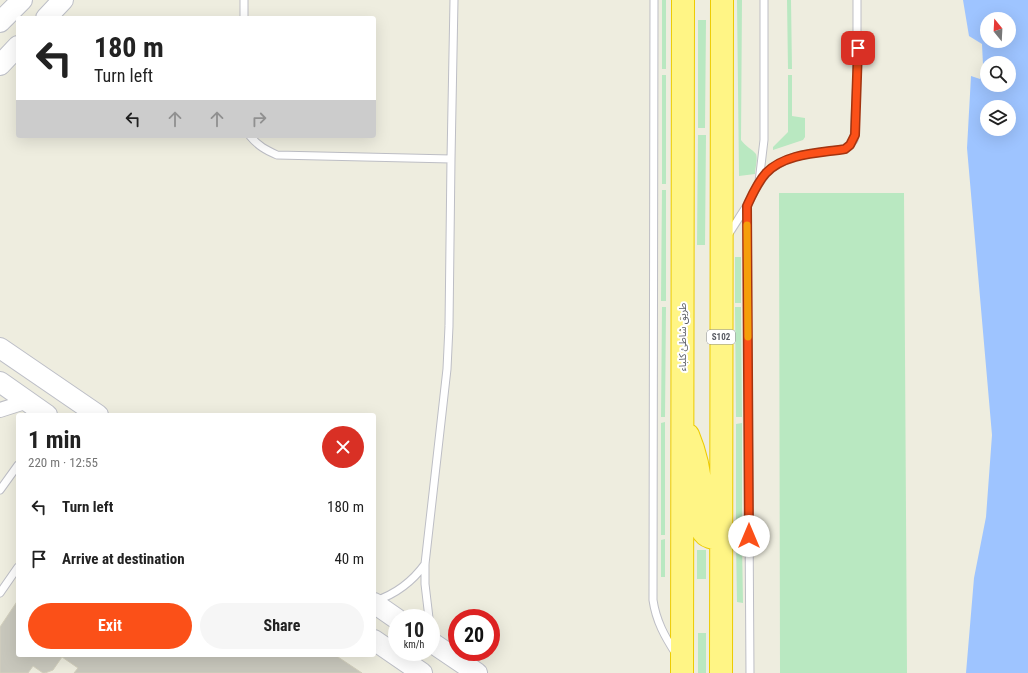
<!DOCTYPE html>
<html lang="en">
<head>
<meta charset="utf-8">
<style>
	:root { --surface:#fff; --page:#f6f6f6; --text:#222; --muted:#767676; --accent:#fb5018 }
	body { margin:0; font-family:"Roboto Condensed","Noto Sans Arabic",sans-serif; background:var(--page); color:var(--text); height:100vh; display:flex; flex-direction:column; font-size:15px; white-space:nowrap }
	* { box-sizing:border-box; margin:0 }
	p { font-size:13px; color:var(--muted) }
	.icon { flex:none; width:22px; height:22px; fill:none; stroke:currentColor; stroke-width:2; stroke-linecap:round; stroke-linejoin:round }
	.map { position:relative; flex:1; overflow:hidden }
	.panel { position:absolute; left:16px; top:413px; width:360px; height:244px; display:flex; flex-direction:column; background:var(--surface); border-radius:4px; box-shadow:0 4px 16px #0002 }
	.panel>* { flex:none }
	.hud { position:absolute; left:16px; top:16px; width:360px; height:122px; border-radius:4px; box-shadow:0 4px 16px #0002; background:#fff; color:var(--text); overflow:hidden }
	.needle { width:26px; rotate:342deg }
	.controls { position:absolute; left:980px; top:12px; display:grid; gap:8px }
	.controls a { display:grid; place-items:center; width:36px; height:36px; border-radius:50%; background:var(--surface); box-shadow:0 4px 16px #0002; font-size:20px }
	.speed { position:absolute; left:388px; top:609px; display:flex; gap:8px; font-size:20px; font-weight:700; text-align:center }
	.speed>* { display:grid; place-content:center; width:52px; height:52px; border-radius:50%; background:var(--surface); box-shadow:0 4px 16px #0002; line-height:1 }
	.speed small { font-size:10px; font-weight:400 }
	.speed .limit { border:6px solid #d22; background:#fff; color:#111 }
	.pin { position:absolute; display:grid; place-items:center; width:34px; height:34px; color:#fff; margin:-17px; border-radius:8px; box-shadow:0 2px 6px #0006 }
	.me { position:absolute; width:44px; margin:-22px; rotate:0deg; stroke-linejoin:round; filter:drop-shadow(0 0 3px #0008) }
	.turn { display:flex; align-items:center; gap:14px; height:84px; padding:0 12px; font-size:18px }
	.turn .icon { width:52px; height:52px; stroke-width:2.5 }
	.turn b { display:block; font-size:28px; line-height:34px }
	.lanes { display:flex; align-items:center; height:38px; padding:0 12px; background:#0003; justify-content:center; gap:20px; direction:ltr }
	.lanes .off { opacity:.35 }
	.round { display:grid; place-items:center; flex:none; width:42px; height:42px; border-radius:21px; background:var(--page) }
	.overview { display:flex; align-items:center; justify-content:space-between; height:68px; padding:0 12px }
	h1 { font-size:24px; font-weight:700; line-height:30px }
	.primary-button { display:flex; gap:8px; margin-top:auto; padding:8px 12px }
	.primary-button a { flex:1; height:46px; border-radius:24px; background:var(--accent); color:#fff; font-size:16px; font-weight:700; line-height:46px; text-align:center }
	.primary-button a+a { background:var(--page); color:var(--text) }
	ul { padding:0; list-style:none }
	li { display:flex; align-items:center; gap:12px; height:52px; padding:0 12px }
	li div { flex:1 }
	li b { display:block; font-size:15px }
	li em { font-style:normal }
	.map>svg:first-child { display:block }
</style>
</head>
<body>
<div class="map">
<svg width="1028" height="673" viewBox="0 0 1028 673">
	<rect width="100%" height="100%" fill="#eeeddf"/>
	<path fill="#b9e8c1" d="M662,0H666V69H662Z
		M737,0H742L741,140C745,146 752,149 756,154C758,159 755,169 755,174L739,176Z
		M787,0H791L792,69H788Z
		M698,20H706L705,128H698Z
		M662,75H666V184H662Z
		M788,75H792V116L805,118V137L803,140L773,150V147L788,132Z
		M698,135H706L705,245H697Z
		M662,190H666V301H661Z
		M779,193H904L907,673H780Z
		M735,257H741V303H735Z
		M662,307H666L665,417H661Z
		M735,307H741L742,417H736Z
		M665,422V535H661V423Z
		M742,423V537H736V424Z
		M665,539V577H661V540Z
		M736,543H742L743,603L737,602Z
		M697,550H706V579H697Z
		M698,633H706V673H698Z"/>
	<path fill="#9ec4ff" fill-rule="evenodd" d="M963,0H1028V673H966L974,578L986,517L992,435L967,148L971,76L980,79L983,65L982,44L969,36ZM987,19H1009V41H987ZM987,63H1009V85H987ZM987,107H1009V129H987Z"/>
	<path fill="#c8c7bc" stroke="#d3d0bd" d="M18,600V655H335L362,673H74L78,668L62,657L53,670L45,673H43L33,666L28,673H0V627Z"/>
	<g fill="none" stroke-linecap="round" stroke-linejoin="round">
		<defs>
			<path id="lane" d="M654,0L653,600C656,621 665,637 676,654
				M244,18V0
				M250,136C258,146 266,150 277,155L451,159
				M759,182L764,140V0
				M747,206L750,673
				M728,235C734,226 740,216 746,207C756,189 763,171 782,162C799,153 826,152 845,149L850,145L854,140L857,77V0
				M0,490L18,465
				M0,593L18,567
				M375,601C396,594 412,582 425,564
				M429,618L425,584V564L447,369L449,326L451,159L454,0
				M431,629L434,642"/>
			<path id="street" d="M0,410L28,401"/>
			<path id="secondary" d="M46,18L63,0
				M0,22L22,0
				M0,65L18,46
				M0,348L98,415
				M0,382L47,415
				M374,603L397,619
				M374,640L422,673
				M431,642L477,673"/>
			<path id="highway" d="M688,435C696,454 700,473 701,493C701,503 697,522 702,530C706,538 713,538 721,538
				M682,673L683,0
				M721,673L722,0"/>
		</defs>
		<use href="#lane" stroke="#bdbec5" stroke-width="9"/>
		<use href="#street" stroke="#bdbec5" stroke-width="16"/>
		<use href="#secondary" stroke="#bdbfc7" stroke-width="22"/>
		<use href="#highway" stroke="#edcb00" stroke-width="24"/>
		<use href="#lane" stroke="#fff" stroke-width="7"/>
		<use href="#street" stroke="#fff" stroke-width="14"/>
		<use href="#secondary" stroke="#fff" stroke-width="20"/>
		<use href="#highway" stroke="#fff585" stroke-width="22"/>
	</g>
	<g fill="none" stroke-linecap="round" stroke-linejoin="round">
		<defs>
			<path id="route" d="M749,536L747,206C752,195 757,183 766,173C785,153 820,153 845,149L850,145L855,135L858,48"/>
		</defs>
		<use href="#route" stroke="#a33410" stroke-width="10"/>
		<use href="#route" stroke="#fb5018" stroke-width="7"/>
		<path stroke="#f59e0b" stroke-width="7" d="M747,225L748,337"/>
	</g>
	<g text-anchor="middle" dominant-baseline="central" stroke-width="4" stroke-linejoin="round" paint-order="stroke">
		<rect fill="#fff" stroke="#8a8c92" stroke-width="1" x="707" y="330" width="28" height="14" rx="3"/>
		<g font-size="9" font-weight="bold" fill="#585b63">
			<text x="721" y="337">S102</text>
		</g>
		<g font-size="10" fill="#585b63" stroke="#fff">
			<text transform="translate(682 337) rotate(-90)">طريق شاطئ كلباء</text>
		</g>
	</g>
</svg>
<div class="controls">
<a><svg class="needle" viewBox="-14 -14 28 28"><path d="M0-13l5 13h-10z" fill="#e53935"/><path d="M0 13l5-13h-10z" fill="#767676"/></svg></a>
<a><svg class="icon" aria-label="search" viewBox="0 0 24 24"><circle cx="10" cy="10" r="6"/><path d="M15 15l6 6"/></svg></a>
<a><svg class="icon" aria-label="layers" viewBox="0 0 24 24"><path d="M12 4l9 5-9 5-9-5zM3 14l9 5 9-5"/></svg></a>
</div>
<div class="speed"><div>10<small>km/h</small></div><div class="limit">20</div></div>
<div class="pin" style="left:858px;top:48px;background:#d93025"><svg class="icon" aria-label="arrive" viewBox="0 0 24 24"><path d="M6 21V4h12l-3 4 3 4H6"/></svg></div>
<svg class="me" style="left:749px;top:536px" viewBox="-20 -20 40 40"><circle r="19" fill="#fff"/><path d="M0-13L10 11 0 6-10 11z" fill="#fb5018"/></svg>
<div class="hud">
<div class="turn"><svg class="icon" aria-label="left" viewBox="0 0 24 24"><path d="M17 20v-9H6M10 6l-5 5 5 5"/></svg><div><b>180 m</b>Turn left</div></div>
<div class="lanes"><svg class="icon" aria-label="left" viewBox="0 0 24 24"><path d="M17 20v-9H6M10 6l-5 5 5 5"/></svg><svg class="icon off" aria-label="ahead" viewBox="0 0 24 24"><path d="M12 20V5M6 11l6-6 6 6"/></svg><svg class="icon off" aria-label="ahead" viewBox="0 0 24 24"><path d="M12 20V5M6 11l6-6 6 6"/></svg><svg class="icon off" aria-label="right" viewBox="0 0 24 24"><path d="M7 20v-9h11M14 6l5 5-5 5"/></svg></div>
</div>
<section class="panel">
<div class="overview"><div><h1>1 min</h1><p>220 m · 12:55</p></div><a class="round" style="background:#d93025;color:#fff"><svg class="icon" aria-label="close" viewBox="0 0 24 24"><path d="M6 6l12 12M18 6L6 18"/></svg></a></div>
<ul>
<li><svg class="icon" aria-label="left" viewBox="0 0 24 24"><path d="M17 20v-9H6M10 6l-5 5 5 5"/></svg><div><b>Turn left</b></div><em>180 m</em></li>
<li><svg class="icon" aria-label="arrive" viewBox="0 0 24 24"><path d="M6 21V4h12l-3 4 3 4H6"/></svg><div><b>Arrive at destination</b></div><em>40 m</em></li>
</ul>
<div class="primary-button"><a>Exit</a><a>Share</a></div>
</section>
</div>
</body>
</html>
